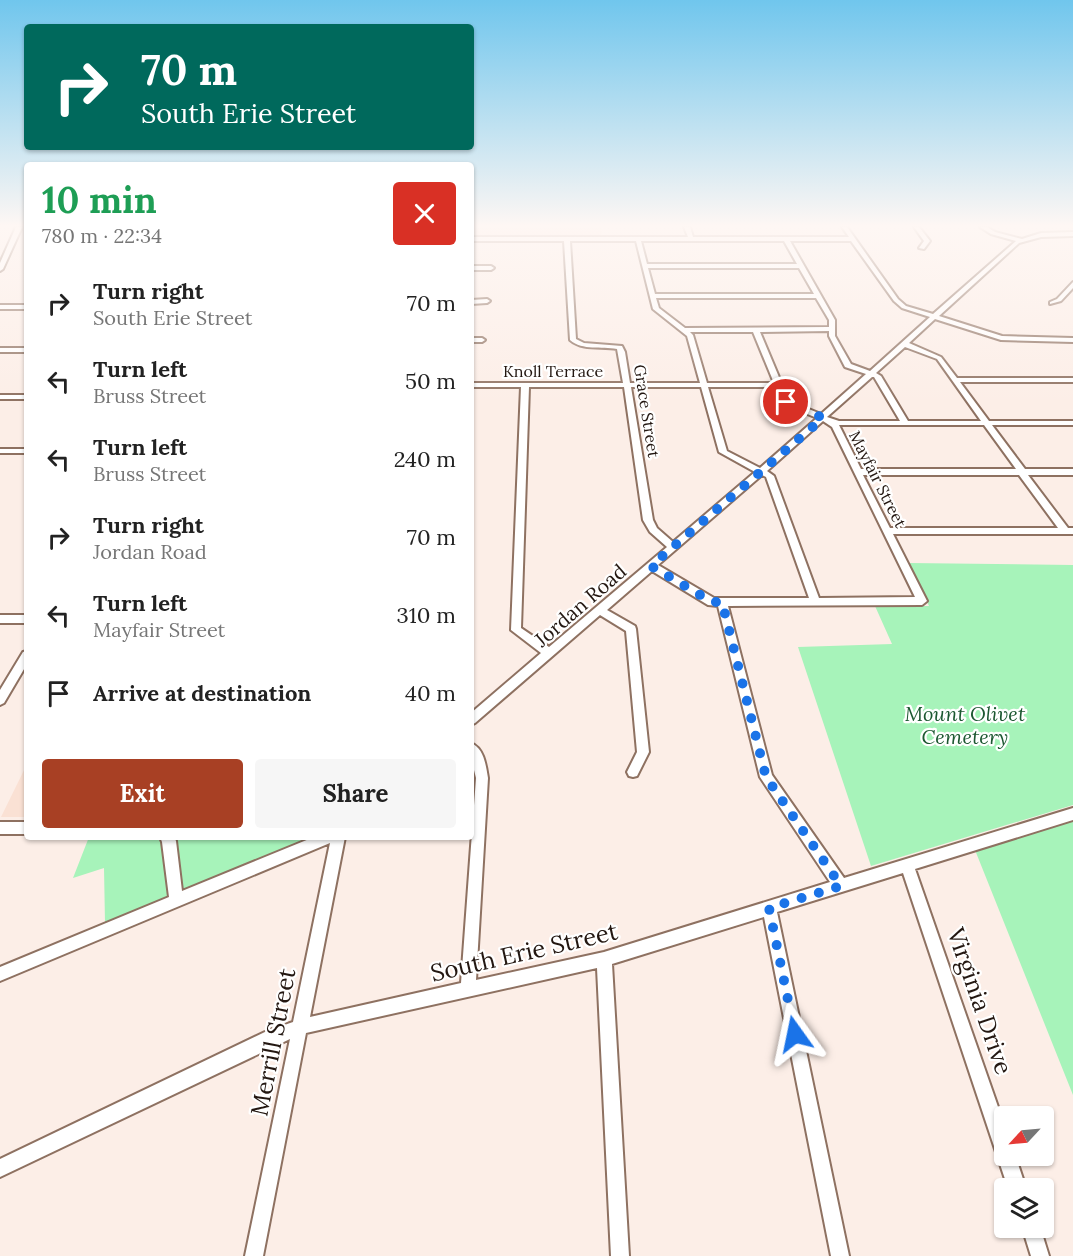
<!DOCTYPE html>
<html lang="en">
<head>
<meta charset="utf-8">
<style>
	:root { --surface:#fff; --page:#f6f6f6; --text:#222; --muted:#767676; --accent:#a84024 }
	body { margin:0; font-family:Lora,serif; background:var(--page); color:var(--text); height:100vh; display:flex; flex-direction:column; font-size:22px; white-space:nowrap }
	* { box-sizing:border-box; margin:0 }
	p { font-size:20px; color:var(--muted) }
	.icon { flex:none; width:33px; height:33px; fill:none; stroke:currentColor; stroke-width:2; stroke-linecap:round; stroke-linejoin:round }
	.map { position:relative; flex:1; overflow:hidden }
	.panel { position:absolute; left:24px; top:162px; width:450px; height:678px; display:flex; flex-direction:column; background:var(--surface); border-radius:6px; box-shadow:0 2px 4px #0004 }
	.panel>* { flex:none }
	.hud { position:absolute; left:24px; top:24px; width:450px; height:126px; border-radius:6px; box-shadow:0 2px 4px #0004; background:#00695c; color:#fff; overflow:hidden }
	.needle { width:39px; rotate:244deg }
	.buttons { position:absolute; left:994px; top:1106px; display:grid; gap:12px }
	.buttons a { display:grid; place-items:center; width:60px; height:60px; border-radius:6px; background:var(--surface); box-shadow:0 2px 4px #0004; font-size:30px }
	.pin { position:absolute; display:grid; place-items:center; width:51px; height:51px; color:#fff; margin:-26px; border:3px solid #fff; border-radius:50%; box-shadow:0 2px 6px #0007 }
	.me { position:absolute; width:66px; margin:-33px; rotate:348deg; stroke-linejoin:round; filter:drop-shadow(0 0 4px #0008) }
	.turn { display:flex; align-items:center; gap:21px; height:126px; padding:0 18px; font-size:27px }
	.turn .icon { width:78px; height:78px; stroke-width:2.5 }
	.turn b { display:block; font-size:42px; line-height:51px }
	.round { display:grid; place-items:center; flex:none; width:63px; height:63px; border-radius:6px; background:var(--page) }
	.overview { display:flex; align-items:center; justify-content:space-between; height:102px; padding:0 18px }
	h1 { font-size:36px; font-weight:700; line-height:45px; color:#1e9e55 }
	.button { display:flex; gap:12px; margin-top:auto; padding:12px 18px }
	.button a { flex:1; height:69px; border-radius:6px; background:var(--accent); color:#fff; font-size:24px; font-weight:700; line-height:69px; text-align:center }
	.button a+a { background:var(--page); color:var(--text) }
	ul { padding:0; list-style:none }
	li { display:flex; align-items:center; gap:18px; height:78px; padding:0 18px }
	li div { flex:1 }
	li b { display:block; font-size:22px }
	li em { font-style:normal }
	.map>svg:first-child { display:block }
</style>
</head>
<body>
<div class="map">
<svg width="1073" height="1256" viewBox="0 0 1073 1256">
	<rect width="100%" height="100%" fill="#fceee7"/>
	<path fill="#fae1d4" d="M471,227H601L602,238L471,237Z
		M27,764V817H1Z"/>
	<path fill="#a7f3ba" d="M908,563L1073,565V805L871,866L798,647L892,644L875,606H929Z
		M1073,814V1095L973,845Z
		M89,837H163L170,897L105,923L104,868L73,878Z
		M174,837H321L181,892Z"/>
	<g fill="none" stroke-linecap="round" stroke-linejoin="round">
		<defs>
			<path id="minor" d="M16,227H22L3,269L0,271V263Z
				M684,227H690L693,237H849L842,227H847L898,299L906,306L933,314L1016,241L991,234L980,227H987L995,232L1022,239L1041,233L1073,232V236L1041,237L1019,243L939,316L1002,336L1073,338V342L1001,340L935,319L909,343L941,357L957,378H1073V382H960L989,421H1073V425H992L1025,469H1073V475H1028L1068,528H1073V534H893L927,601L922,605L728,606L772,775L844,878L1073,808V820L915,869L1005,1127V1155H1015L1026,1188H1008L903,873L777,912L849,1256H831L764,917L612,964L629,1256H611L597,968L306,1033L263,1256H245L290,1039L0,1177V1159L267,1031L293,1022L330,843L0,981V967L169,897L162,842L160,837H174L176,841L182,891L314,837H345L310,1017L461,983L476,778L471,758V743C484,748 486,766 488,778L476,980L604,952L830,882L760,777L718,606L708,605L652,571L607,610L635,626L636,629L649,752L637,776L633,777L629,776L627,772L637,752L626,631L600,615L475,723L471,725V713L541,653L511,630L521,387H471V383H623L617,349C601,346 583,351 570,340L564,241H471V237H688ZM570,241H636L653,309L687,336L700,383H630L625,352L622,346L584,343L576,339ZM641,241H784L797,264H647ZM790,241H851L894,301L902,308L930,317L870,371L851,364L835,336V320ZM648,268H799L814,294H655ZM656,298H816L829,320V327L685,328L659,308ZM829,331V336L845,367L866,374L821,414L789,401L760,332ZM690,332H753L774,383H707L693,335ZM905,347L937,359L981,421H908L881,376L876,373ZM872,377H874L900,421H839L827,417ZM529,387H624L643,520L650,532L667,547L549,647L521,628ZM631,387H701L719,452L755,472L673,542L657,528L653,520ZM708,387H776L783,404L817,418L760,468L727,451ZM823,421L832,427L915,597L819,598L774,476L767,471ZM839,425H984L1016,469H861ZM762,475L766,477L809,598H714L658,565ZM863,475H1019L1058,528H890Z
				M914,227H919L930,241L924,249L919,248L924,241Z
				M471,266H491L494,268L491,270H471Z
				M1073,282V288L1061,301L1050,304V302L1057,299Z
				M471,300L487,299L490,301L487,303L471,304Z
				M0,305H27V309H0Z
				M471,338H482L485,340L482,342H471Z
				M0,348H27V352H0Z
				M0,395H27V399H0Z
				M0,449H27V453H0Z
				M0,615H27V623H0Z
				M27,651V664L4,703L0,705V690L23,652Z
				M0,822H27V834H0Z
				M1022,1227H1040L1049,1256H1031Z"/>
		</defs>
		<use href="#minor" stroke="#8e7161" stroke-width="4"/>
		<use href="#minor" fill="#fff" fill-rule="evenodd"/>
	</g>
	<linearGradient id="sky" x2="0" y2="1"><stop stop-color="#70c6ed"/><stop offset="0.56" stop-color="#fef7f4"/><stop offset="1" stop-color="#fef7f4" stop-opacity="0"/></linearGradient>
	<rect width="1073" height="403" fill="url(#sky)"/>
	<g fill="none" stroke-linecap="round" stroke-linejoin="round">
		<path stroke="#1a73e8" stroke-width="10" stroke-dasharray="0 18" d="M786,402L823,418L651,566L712,602H722L766,777L841,886L769,908L795,1034"/>
	</g>
	<g text-anchor="middle" dominant-baseline="central" stroke-width="4.5" stroke-linejoin="round" paint-order="stroke">
		<g font-size="16" fill="#231711" stroke="#fff">
			<text x="553" y="371">Knoll Terrace</text>
			<text transform="translate(647 411) rotate(81)">Grace Street</text>
			<text transform="translate(878 479) rotate(63)">Mayfair Street</text>
		</g>
		<g font-size="20" fill="#231711" stroke="#fff">
			<text transform="translate(580 605) rotate(-41)">Jordan Road</text>
		</g>
		<g font-size="20" font-style="italic" fill="#1c5831" stroke="#fff">
			<text x="965" y="713">Mount Olivet<tspan x="965" dy="23">Cemetery</tspan></text>
		</g>
		<g font-size="24" fill="#231711" stroke="#fff">
			<text transform="translate(524 952) rotate(-13)">South Erie Street</text>
			<text transform="translate(980 1001) rotate(71)">Virginia Drive</text>
			<text transform="translate(273 1042) rotate(-79)">Merrill Street</text>
		</g>
	</g>
</svg>
<div class="buttons">
<a><svg class="needle" viewBox="-14 -14 28 28"><path d="M0-13l5 13h-10z" fill="#e53935"/><path d="M0 13l5-13h-10z" fill="#767676"/></svg></a>
<a><svg class="icon" aria-label="layers" viewBox="0 0 24 24"><path d="M12 4l9 5-9 5-9-5zM3 14l9 5 9-5"/></svg></a>
</div>
<div class="pin" style="left:786px;top:402px;background:#d93025"><svg class="icon" aria-label="arrive" viewBox="0 0 24 24"><path d="M6 21V4h12l-3 4 3 4H6"/></svg></div>
<svg class="me" style="left:795px;top:1034px" viewBox="-20 -20 40 40"><path d="M0-17L14 15 0 8-14 15z" fill="#1a73e8" stroke="#fff" stroke-width="4"/></svg>
<div class="hud">
<div class="turn"><svg class="icon" aria-label="right" viewBox="0 0 24 24"><path d="M7 20v-9h11M14 6l5 5-5 5"/></svg><div><b>70 m</b>South Erie Street</div></div>
</div>
<section class="panel">
<div class="overview"><div><h1>10 min</h1><p>780 m · 22:34</p></div><a class="round" style="background:#d93025;color:#fff"><svg class="icon" aria-label="close" viewBox="0 0 24 24"><path d="M6 6l12 12M18 6L6 18"/></svg></a></div>
<ul>
<li><svg class="icon" aria-label="right" viewBox="0 0 24 24"><path d="M7 20v-9h11M14 6l5 5-5 5"/></svg><div><b>Turn right</b><p>South Erie Street</p></div><em>70 m</em></li>
<li><svg class="icon" aria-label="left" viewBox="0 0 24 24"><path d="M17 20v-9H6M10 6l-5 5 5 5"/></svg><div><b>Turn left</b><p>Bruss Street</p></div><em>50 m</em></li>
<li><svg class="icon" aria-label="left" viewBox="0 0 24 24"><path d="M17 20v-9H6M10 6l-5 5 5 5"/></svg><div><b>Turn left</b><p>Bruss Street</p></div><em>240 m</em></li>
<li><svg class="icon" aria-label="right" viewBox="0 0 24 24"><path d="M7 20v-9h11M14 6l5 5-5 5"/></svg><div><b>Turn right</b><p>Jordan Road</p></div><em>70 m</em></li>
<li><svg class="icon" aria-label="left" viewBox="0 0 24 24"><path d="M17 20v-9H6M10 6l-5 5 5 5"/></svg><div><b>Turn left</b><p>Mayfair Street</p></div><em>310 m</em></li>
<li><svg class="icon" aria-label="arrive" viewBox="0 0 24 24"><path d="M6 21V4h12l-3 4 3 4H6"/></svg><div><b>Arrive at destination</b></div><em>40 m</em></li>
</ul>
<div class="button"><a>Exit</a><a>Share</a></div>
</section>
</div>
</body>
</html>
